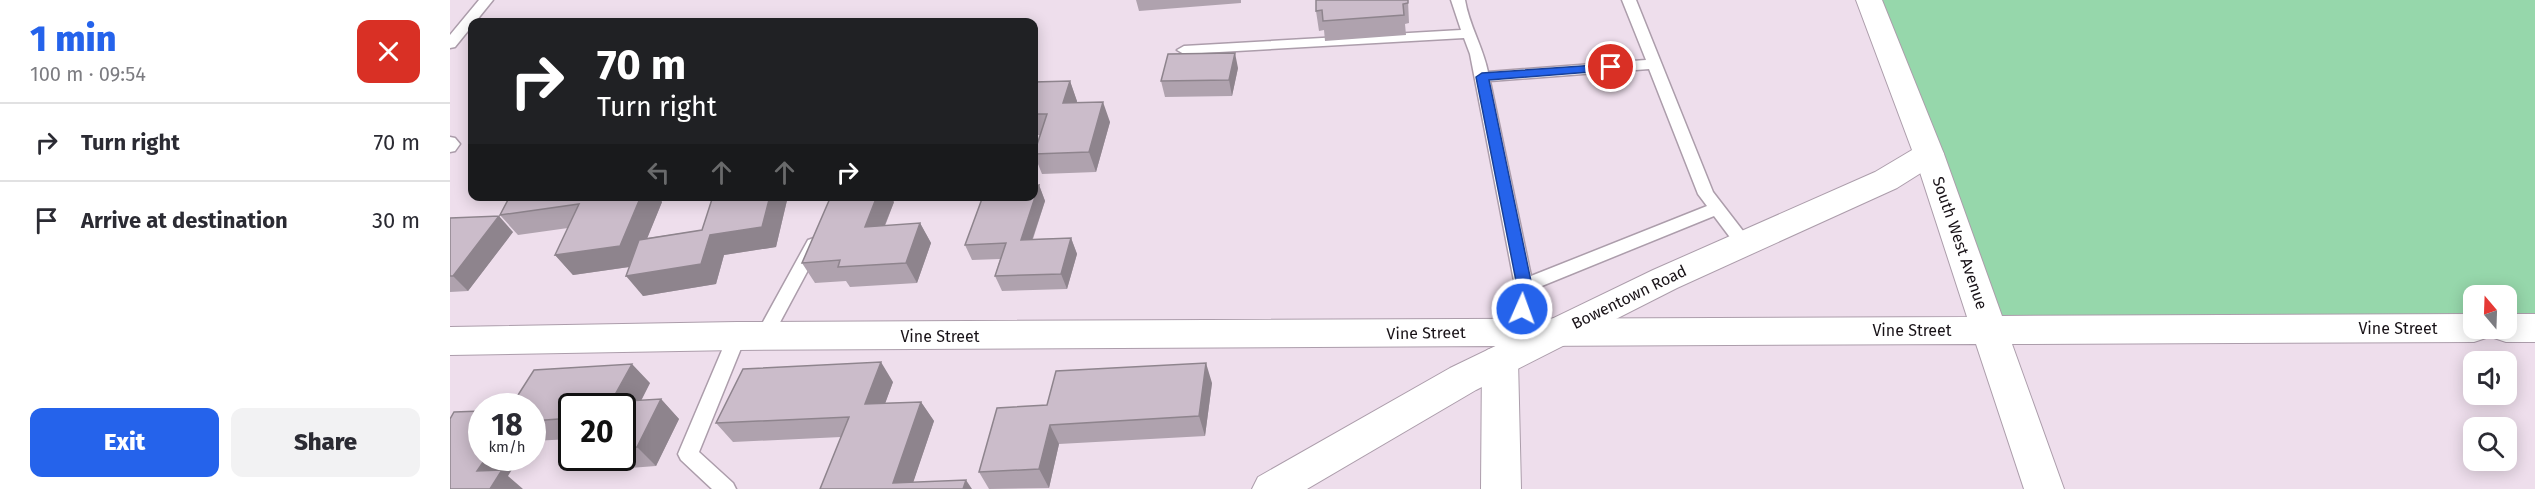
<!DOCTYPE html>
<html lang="en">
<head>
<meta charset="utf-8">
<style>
	:root { --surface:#fff; --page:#f2f2f3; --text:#2b2b33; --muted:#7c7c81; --line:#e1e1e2; --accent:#2563eb }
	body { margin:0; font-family:"Fira Sans",sans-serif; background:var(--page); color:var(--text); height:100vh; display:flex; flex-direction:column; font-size:22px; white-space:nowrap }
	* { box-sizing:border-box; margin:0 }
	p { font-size:20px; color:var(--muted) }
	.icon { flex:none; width:33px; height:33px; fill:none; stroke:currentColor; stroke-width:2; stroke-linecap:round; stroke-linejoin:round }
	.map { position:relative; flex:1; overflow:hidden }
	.side { display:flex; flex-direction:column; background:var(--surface); width:450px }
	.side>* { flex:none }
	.guide { position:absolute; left:18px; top:18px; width:570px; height:183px; border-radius:12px; box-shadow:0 3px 15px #0003; background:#202124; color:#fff; overflow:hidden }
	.needle { width:39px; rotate:341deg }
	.buttons { position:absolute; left:2013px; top:285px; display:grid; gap:12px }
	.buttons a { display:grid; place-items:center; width:54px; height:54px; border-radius:12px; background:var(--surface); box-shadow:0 3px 15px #0003; font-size:30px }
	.speed { position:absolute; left:18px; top:393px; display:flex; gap:12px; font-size:30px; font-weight:700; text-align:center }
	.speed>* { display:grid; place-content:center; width:78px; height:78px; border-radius:50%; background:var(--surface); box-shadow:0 3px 15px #0003; line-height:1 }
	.speed small { font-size:15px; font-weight:400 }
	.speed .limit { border:3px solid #111; border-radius:9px; background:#fff; color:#111 }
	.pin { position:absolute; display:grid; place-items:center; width:51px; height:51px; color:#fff; margin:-26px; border:3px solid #fff; border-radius:50%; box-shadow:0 2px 6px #0007 }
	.me { position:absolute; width:66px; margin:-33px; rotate:2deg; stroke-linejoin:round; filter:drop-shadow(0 0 4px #0008) }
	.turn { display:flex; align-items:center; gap:21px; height:126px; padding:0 30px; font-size:27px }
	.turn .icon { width:78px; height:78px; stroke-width:2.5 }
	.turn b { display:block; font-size:42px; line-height:51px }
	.lanes { display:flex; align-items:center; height:57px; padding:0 30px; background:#0003; justify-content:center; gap:30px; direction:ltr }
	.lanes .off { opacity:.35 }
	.round { display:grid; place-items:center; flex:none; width:63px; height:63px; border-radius:12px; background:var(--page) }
	.summary { display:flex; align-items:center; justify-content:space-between; height:102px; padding:0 30px }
	h1 { font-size:36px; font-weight:800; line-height:45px; color:var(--accent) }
	.action { display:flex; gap:12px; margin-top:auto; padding:12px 30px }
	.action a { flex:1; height:69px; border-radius:12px; background:var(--accent); color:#fff; font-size:24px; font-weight:800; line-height:69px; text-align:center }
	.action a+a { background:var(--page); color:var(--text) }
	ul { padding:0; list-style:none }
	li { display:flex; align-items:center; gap:18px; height:78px; padding:0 30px; border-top:2px solid var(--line) }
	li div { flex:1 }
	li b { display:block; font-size:22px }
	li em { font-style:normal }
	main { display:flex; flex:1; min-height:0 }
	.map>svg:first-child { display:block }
</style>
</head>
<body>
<main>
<section class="side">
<div class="summary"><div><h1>1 min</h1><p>100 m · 09:54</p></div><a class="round" style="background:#d93025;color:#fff"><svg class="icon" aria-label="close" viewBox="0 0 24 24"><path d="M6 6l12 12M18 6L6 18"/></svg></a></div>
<ul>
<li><svg class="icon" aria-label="right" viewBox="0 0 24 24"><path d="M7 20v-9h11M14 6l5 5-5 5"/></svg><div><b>Turn right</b></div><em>70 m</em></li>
<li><svg class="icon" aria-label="arrive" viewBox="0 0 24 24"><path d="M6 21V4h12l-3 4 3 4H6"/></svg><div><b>Arrive at destination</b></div><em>30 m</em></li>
</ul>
<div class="action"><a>Exit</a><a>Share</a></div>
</section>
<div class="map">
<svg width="2085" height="489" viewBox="0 0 2085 489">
	<rect width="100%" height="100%" fill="#eedeec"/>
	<path fill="#96d7ab" d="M1419,0H2085V328H2057L2056,296H2024L2023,328L1539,330Z"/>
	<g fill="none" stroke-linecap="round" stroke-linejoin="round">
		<defs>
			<path id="service" d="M29,0H43L5,47L0,48V35Z
				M1001,0H1015C1019,25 1033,47 1038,72L1196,60L1172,0H1186L1263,192L1300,240L1302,244L1300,248H1288L1264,216L1082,290L1079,332L1076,337L1070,339L1064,337L1061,332L1065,286L1020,54L1014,38L734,54L727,50L734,46L1011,30ZM1199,69L1248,194L1257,206L1081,276L1040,81Z
				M0,137L5,138L10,144L5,151L0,152Z
				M364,238L370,240L372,244L320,341L314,343L308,341L305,336L308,331L358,240Z
				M287,329L293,331L296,336L249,452L283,483L286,489H262L231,460L228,454L278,336L281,331Z"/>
			<path id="minor" d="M1479,144L1490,147L1494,154L1552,316L2024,314V328H2056V314H2085V342H2056L2044,338L2040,331L2036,338L2024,342L1562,344L1614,489H1574L1526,344L1052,346L1063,350L1068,360L1071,489H1031L1032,360L1037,350L1048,346L287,350L0,355V327L287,322L1517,317L1464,154L1468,147Z"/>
			<path id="secondary" d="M1406,0H1432L1494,154L1490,161L1447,188L1227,288L1026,390L857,489H802L808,477L1000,368L1203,270L1425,172L1462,150Z"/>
		</defs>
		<use href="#service" stroke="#ac9dab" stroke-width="3"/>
		<use href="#minor" stroke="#ac9dab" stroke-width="2"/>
		<use href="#secondary" stroke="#ac9dab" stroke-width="2"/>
		<use href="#service" fill="#fff" fill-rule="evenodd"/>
		<use href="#minor" fill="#fff" fill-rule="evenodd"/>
		<use href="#secondary" fill="#fff" fill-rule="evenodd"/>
	</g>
	<path fill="#afa2ae" d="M686,0H791V3L689,11Z
		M958,0L959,23L955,24L956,35L875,41L874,30L869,31L866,11Z
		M788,68L782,96L715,97L711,81Z
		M620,81L627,102L660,122L646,172L592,174L584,154L591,135H584V82Z
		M589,185L595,201L583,239L621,238L627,254L617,289L552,291L545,276L550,259L522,260L515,245Z
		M60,196H208L212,202L197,238L252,230L263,196H338L326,247L274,255L266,284L193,296L179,267L123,275L105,255L118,228L68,235L50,215Z
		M444,202L435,226L470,223L481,243L467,283L400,287L396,281L365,283L352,263Z
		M0,218L63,232L18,291L0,292Z
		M443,382L435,403L471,402L484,421L463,482L370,489L391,437L283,442L266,423Z
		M200,383L191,401L211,399L229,419L206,466L140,471L126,458H172V406H122V439L82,441V406Z
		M762,383L755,436L609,444L599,488L539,489L529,472L597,405Z"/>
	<path fill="#8e848d" d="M785,53L788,68L782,96L779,80Z
		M620,81L627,101L620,123L613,103Z
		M653,102L660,122L646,172L639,152Z
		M589,185L595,201L577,255L571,240Z
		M191,196H208L212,202L186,266L123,275L105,255Z
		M320,196H338L326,247L274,255L266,284L193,296L176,276Z
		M427,196H441L444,202L426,247L415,227Z
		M49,216L63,232L18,291L3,276Z
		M470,223L481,243L467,283L456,263Z
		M621,238L627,254L617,289L611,274Z
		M431,362L443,382L428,423L415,404Z
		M756,363L762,383L755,436L749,416Z
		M182,364L200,383L180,422L161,402Z
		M211,399L229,419L206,466L187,447Z
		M471,402L484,421L461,489L443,483Z
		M600,425L609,444L599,488L589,469Z
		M36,458H69L58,476L73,489H40L27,471Z
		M516,480L522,489H513Z"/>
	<path fill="#cbbcca" stroke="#8e848d" stroke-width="1.5" d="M866,0H958V3L953,4L954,15L873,21L872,10L866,11Z
		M785,53L779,80L711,81L718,54Z
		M620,81L613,103L653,102L639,152L584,154L597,114H584V82Z
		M589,185L571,240L621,238L611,274L545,276L556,243L515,245L533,196H584V186Z
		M60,196H191L170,246L105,255L129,204L50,215Z
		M263,196H320L312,227L260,235L251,264L176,276L189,240L252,230Z
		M381,196H427L415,227L470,223L456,263L388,267L390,260L352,263Z
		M49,216L3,276H0V218Z
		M431,362L415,404L471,402L443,483L516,480L513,489H370L399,417L266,423L293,369Z
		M756,363L749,416L600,425L589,469L529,472L547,408L597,405L606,371Z
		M182,364L161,402L211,399L187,447L172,448V406H122V418L82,421V406H61L84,370Z
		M32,411V458H36L27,471L52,470L40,489H0V419L4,412Z"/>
	<path fill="#2563eb" stroke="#184099" stroke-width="1.5" d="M1161,64L1165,65V70L1039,80L1082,286L1077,313H1067L1065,309L1067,286L1026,77L1032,73Z"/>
	<g text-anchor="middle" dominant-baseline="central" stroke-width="5" stroke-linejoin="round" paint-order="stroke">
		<g font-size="16" fill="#181217" stroke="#fff">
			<text transform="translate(1510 243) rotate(71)">South West Avenue</text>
			<text transform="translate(1179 297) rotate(-26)">Bowentown Road</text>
			<text x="1948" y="328">Vine Street</text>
			<text x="1462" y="330">Vine Street</text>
			<text transform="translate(976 333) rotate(-1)">Vine Street</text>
			<text x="490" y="336">Vine Street</text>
		</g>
	</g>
</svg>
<div class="buttons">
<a><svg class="needle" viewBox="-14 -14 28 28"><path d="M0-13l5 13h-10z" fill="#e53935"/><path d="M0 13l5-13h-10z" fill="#7c7c81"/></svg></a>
<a><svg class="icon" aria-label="sound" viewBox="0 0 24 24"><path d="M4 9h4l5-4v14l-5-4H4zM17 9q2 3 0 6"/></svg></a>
<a><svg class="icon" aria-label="search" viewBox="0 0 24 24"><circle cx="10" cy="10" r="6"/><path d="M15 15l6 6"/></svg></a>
</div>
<div class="speed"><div>18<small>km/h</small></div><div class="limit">20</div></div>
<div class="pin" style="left:1161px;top:67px;background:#d93025"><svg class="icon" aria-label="arrive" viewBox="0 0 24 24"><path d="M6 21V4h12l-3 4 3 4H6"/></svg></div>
<svg class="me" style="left:1072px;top:309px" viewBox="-20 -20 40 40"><circle r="17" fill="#2563eb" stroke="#fff" stroke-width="3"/><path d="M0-11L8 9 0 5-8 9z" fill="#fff"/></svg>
<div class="guide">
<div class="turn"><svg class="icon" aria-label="right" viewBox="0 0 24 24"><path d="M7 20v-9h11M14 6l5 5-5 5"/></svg><div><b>70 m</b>Turn right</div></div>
<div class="lanes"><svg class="icon off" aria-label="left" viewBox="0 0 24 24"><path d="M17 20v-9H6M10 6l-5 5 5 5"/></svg><svg class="icon off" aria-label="ahead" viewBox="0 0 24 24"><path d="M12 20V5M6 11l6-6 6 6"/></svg><svg class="icon off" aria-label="ahead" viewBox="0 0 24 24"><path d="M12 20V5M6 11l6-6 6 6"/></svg><svg class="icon" aria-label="right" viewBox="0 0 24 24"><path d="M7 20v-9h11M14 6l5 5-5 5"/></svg></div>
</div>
</div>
</main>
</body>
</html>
